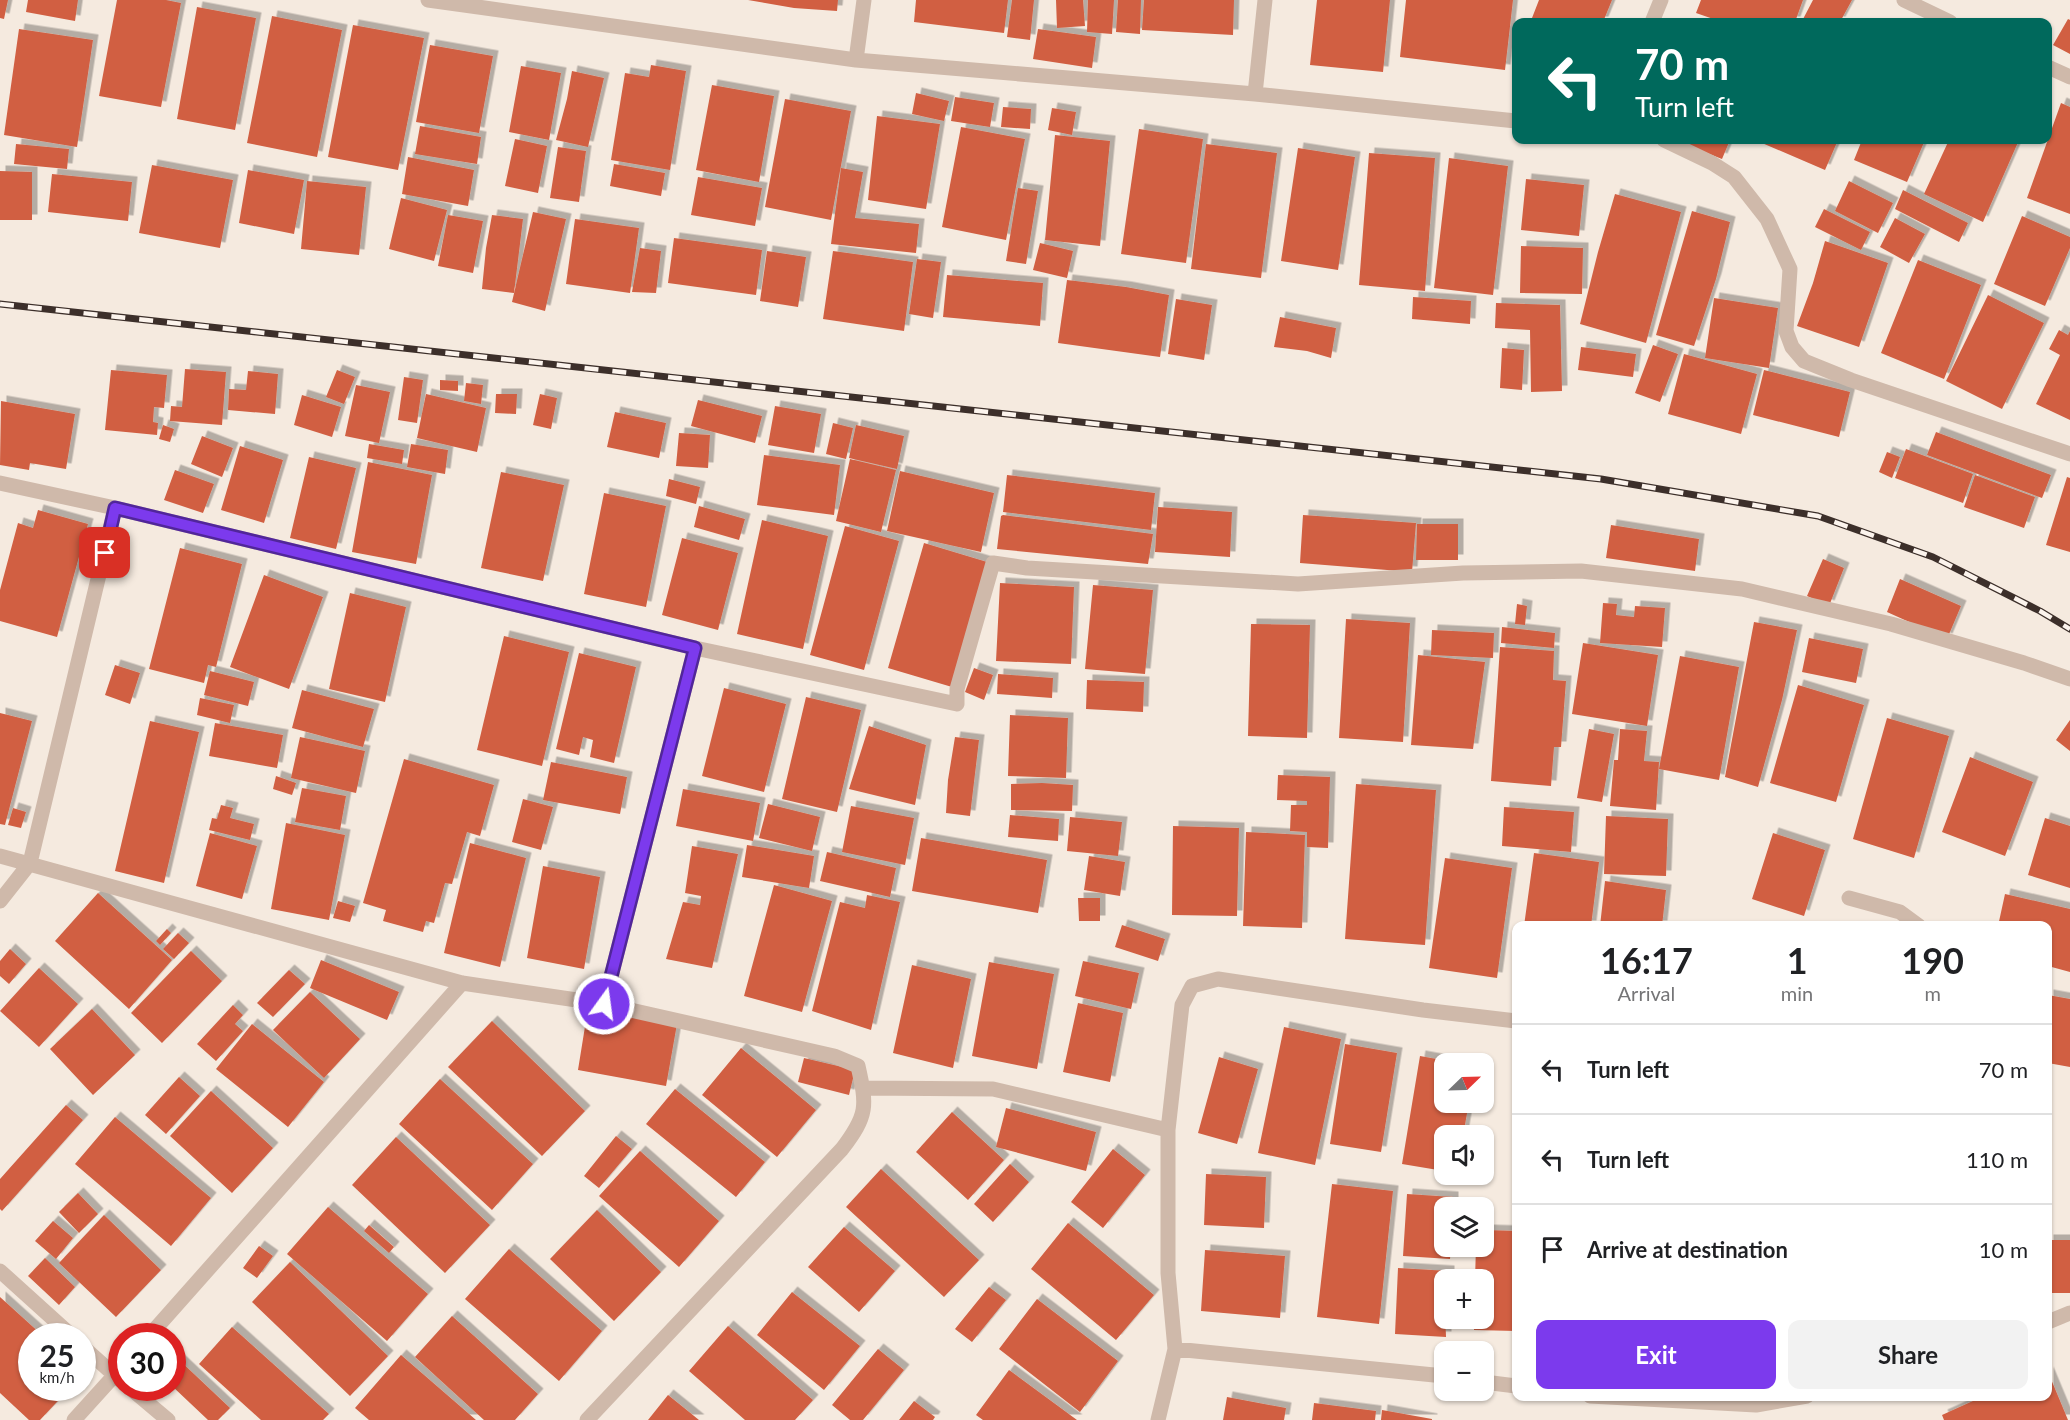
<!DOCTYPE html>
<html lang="en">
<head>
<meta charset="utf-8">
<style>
	:root { --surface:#fff; --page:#f2f2f2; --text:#202124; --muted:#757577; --line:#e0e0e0; --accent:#7c3aed }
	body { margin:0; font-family:Lato,sans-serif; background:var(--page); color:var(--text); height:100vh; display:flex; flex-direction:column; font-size:22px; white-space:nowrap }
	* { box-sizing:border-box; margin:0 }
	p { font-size:20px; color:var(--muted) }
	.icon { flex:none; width:33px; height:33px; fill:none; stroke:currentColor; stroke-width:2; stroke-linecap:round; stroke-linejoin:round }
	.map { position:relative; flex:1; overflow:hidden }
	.details { position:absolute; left:1512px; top:921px; width:540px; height:480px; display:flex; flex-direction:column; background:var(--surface); border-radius:12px; box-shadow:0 2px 4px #0004 }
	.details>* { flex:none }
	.hud { position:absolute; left:1512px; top:18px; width:540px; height:126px; border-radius:12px; box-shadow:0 2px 4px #0004; background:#00695c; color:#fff; overflow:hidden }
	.needle { width:39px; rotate:67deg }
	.fabs { position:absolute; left:1434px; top:1053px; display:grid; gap:12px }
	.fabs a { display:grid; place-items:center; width:60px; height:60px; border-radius:12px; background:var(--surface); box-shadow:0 2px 4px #0004; font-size:30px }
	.speed { position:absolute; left:18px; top:1323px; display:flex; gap:12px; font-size:30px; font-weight:700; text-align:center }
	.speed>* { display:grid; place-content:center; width:78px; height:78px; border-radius:50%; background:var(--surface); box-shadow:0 2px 4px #0004; line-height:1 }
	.speed small { font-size:15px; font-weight:400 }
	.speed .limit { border:9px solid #d22; background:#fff; color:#111 }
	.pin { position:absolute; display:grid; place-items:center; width:51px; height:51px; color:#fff; margin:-26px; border-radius:12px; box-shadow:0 3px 9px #0006 }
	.me { position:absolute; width:66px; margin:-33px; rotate:14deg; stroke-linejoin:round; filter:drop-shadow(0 0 4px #0008) }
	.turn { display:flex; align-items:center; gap:21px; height:126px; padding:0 24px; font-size:27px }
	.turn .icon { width:78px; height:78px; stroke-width:2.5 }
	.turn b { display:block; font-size:42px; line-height:51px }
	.eta { display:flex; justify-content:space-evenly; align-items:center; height:102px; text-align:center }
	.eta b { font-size:36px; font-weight:700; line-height:42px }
	.primary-button { display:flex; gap:12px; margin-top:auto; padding:12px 24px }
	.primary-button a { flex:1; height:69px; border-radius:12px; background:var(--accent); color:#fff; font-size:24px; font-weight:700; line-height:69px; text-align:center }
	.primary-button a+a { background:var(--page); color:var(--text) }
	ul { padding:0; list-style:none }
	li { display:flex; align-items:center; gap:18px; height:90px; padding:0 24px; border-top:2px solid var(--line) }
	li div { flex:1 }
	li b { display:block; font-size:22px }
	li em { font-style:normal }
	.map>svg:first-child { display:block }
</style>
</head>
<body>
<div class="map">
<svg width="2070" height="1420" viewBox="0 0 2070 1420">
	<defs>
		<filter id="shadow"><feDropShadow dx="5.5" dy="-5.5" stdDeviation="0" flood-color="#0004"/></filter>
	</defs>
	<rect width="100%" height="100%" fill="#f5eadf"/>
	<path fill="#d15f42" filter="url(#shadow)" d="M0,0H8L4,19L0,18Z
		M28,0H78L75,21L26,12Z
		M117,0H166L181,3L161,107L99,96Z
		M748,0H838L837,11L794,8Z
		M916,0H1008L1004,33L914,22Z
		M1012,0H1034L1030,40L1007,37Z
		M1056,0H1083L1085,26L1057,28Z
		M1088,0H1114L1112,34L1087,32Z
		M1118,0H1141L1140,34L1116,32Z
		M1144,0H1234L1233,35L1142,30Z
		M1317,0H1390L1383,72L1310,65Z
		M1406,0H1513L1505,70L1400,57Z
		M1539,0H1612L1603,22H1545L1532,18Z
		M1701,0H1803L1795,22H1722L1696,13Z
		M1813,0H1852L1840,22H1805L1802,21Z
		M197,7L256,18L235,130L177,119Z
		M272,16L342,30L317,157L247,143Z
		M2068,19L2070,20V54L2053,45Z
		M353,25L424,38L398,170L328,157Z
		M19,29L93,40L77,147L4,135Z
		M1038,29L1096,37L1092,68L1033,59Z
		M430,45L493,56L479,133L416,122Z
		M651,65L686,71L670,170L611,160L625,73L649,77Z
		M521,66L561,73L549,140L509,132Z
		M572,71L604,78L588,147L556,140L567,99Z
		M712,85L774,96L759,182L696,170Z
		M916,93L949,101L944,121L912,114Z
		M955,97L994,103L990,127L951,121Z
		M785,99L851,111L831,220L765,207Z
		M2061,103L2070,107V214L2027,198Z
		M1003,107L1031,109L1030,129L1001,127Z
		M1052,108L1076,112L1072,135L1048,130Z
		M877,116L940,124L926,209L868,200Z
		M420,126L481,137L477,164L415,154Z
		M961,127L1025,139L1006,240L942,227Z
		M1139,129L1203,139L1186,263L1121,254Z
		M1055,135L1110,141L1100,246L1045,240Z
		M515,139L547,146L538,193L505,186Z
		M1674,140H1730L1722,159Z
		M1764,140H1838L1825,170L1762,143Z
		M1862,140H1925L1907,182L1854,160Z
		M1949,140H2019L1983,222L1924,194Z
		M16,144L69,149L67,169L14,164Z
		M1206,144L1277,153L1261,278L1191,269Z
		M558,147L586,151L579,202L550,198Z
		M1298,148L1355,157L1338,270L1281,261Z
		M1369,153L1435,158L1425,291L1359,285Z
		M408,157L474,170L468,206L402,194Z
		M1449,158L1508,166L1493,295L1434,288Z
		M614,164L665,173L661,196L610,186Z
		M152,165L233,180L220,248L139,233Z
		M841,168L863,172L855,218L919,224L916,253L831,244Z
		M248,170L304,180L294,234L239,223Z
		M0,171L32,172V220H0Z
		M52,174L132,182L128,221L48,212Z
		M698,177L762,188L755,226L691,215Z
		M1526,179L1584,185L1579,236L1521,230Z
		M307,181L366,187L359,255L301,249Z
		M1849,181L1893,203L1878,233L1835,211Z
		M1018,188L1038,191L1026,264L1006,261Z
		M1903,190L1968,223L1959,242L1895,209Z
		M1615,194L1681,212L1646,343L1580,324L1598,252Z
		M401,198L447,210L434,261L389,249Z
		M1824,209L1870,232L1861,250L1815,227Z
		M1692,211L1730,222L1716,279L1694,346L1656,335Z
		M533,212L566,219L545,311L512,302Z
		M448,215L483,221L473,273L438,266Z
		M492,215L523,219L514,293L482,289L486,248Z
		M2022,216L2070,237V248L2045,306L1994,284Z
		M1895,218L1925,234L1909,263L1880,247Z
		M575,219L639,228L630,293L566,284Z
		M674,238L762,250L756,295L668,283Z
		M1825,241L1888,263L1859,347L1797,326L1813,283Z
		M1040,243L1073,251L1067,278L1033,270Z
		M1521,246L1583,248L1582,294L1520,293Z
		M640,248L661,251L656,293L632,292Z
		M767,251L806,257L798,307L760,301Z
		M833,251L913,262L904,331L823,319Z
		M917,259L941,262L933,318L909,314Z
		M1918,260L1981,285L1944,379L1881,353Z
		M947,275L1043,283L1040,326L943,317Z
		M1067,280L1126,287L1169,295L1160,357L1058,343Z
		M1988,295L2044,323L2002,409L1946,381Z
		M1413,297L1471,301L1470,324L1412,319Z
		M1714,298L1778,308L1769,368L1705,358Z
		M1176,299L1212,305L1204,360L1168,354Z
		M1496,303L1560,305L1562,391L1531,392L1530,330L1495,328Z
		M1280,317L1336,328L1331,358L1307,351L1274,347Z
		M2059,330L2068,335L2070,331V420L2036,404L2060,355L2049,349Z
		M1653,345L1678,354L1660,402L1635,393Z
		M1581,347L1636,354L1633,377L1578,370Z
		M1502,348L1524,350L1522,390L1500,388Z
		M1684,354L1757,374L1741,434L1668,414Z
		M185,369L226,372L222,425L170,421L171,406L182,407Z
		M111,370L167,375L164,408L154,407L153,422L158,423L157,435L105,430Z
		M337,370L355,377L344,404L326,397Z
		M1764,370L1850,392L1839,437L1753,415Z
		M248,371L278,374L275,414L228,410L229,389L246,390Z
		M404,377L423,380L417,423L398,420Z
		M440,380L458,381V391L440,390Z
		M466,383L483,385L481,404L464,401Z
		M356,385L390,392L379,443L345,436Z
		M426,394L486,408L477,452L417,438Z
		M496,394H517L516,414L495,413Z
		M540,394L557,398L551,429L533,425Z
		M302,395L341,407L332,437L294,425Z
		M698,400L762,416L755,443L691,426Z
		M1,401L75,414L66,469L30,463L29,470L0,465Z
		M775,406L821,414L814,453L768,445Z
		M615,412L666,423L659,458L607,447Z
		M833,423L853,428L846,459L826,454Z
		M163,425L174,429L170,442L159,439Z
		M856,425L904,436L897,469L849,458Z
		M1936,432L2051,475L2042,498L1927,455Z
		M679,433L710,435L708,468L676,466Z
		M202,436L233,448L222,477L191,464Z
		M369,444L404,450L402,464L367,458Z
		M411,444L448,450L445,474L407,467Z
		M240,446L283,460L264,523L221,510Z
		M1906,449L1973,474L1963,503L1895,478Z
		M1887,452L1900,457L1892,478L1879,472Z
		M764,455L840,465L834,515L757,505Z
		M309,457L356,468L336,549L290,538Z
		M850,459L896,470L881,532L836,521Z
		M368,462L432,475L416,564L352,552Z
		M175,470L214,484L203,513L164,500Z
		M900,471L994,493L981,552L887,531Z
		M501,472L564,485L543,581L481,568Z
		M1007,475L1155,493L1151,530L1003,512Z
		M1975,475L2035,497L2024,528L1964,507Z
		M2067,477L2070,478V552L2046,545Z
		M669,479L700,487L696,504L666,496Z
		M604,493L666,506L646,607L584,594Z
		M699,506L745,519L739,540L694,527Z
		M1158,507L1232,512L1230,557L1155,552Z
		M38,510L88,524L57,637L0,621V590L18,523L33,528Z
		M1003,515L1153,534L1148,564L997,549L1001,516Z
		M1303,515L1416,523L1412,572L1300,563Z
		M762,520L828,536L803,649L737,634Z
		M1417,524H1458V560H1416Z
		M1611,525L1699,539L1695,571L1606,558Z
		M845,526L899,541L864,670L810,655Z
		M682,538L738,553L718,630L662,615Z
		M924,543L987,562L952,687L888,668Z
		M180,548L242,564L216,667L208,665L204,683L149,669Z
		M1823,559L1844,568L1829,606L1807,596Z
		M264,575L323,597L289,689L230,667Z
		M1900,579L1961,606L1947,639L1887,612Z
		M1000,583L1074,587L1071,664L996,661Z
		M1093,585L1153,590L1145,674L1085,669Z
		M350,593L406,607L385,702L329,689Z
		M1603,603L1617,604L1616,615L1634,617L1635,606L1665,608L1662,647L1600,643Z
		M1517,604L1527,606L1525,625L1515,624Z
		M1346,619L1410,623L1403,742L1339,738Z
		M1754,622L1797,630L1782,700L1758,787L1725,777Z
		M1251,624L1310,625L1307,738L1248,736Z
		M1502,627L1555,633L1554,648L1501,643Z
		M1432,630L1494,633L1493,658L1431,655Z
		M504,636L569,652L542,766L477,750Z
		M1809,638L1863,649L1856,683L1802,672Z
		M1583,643L1658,655L1647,726L1572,714Z
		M1500,647L1554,651L1553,680L1566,681L1561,747H1554L1551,786L1491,781Z
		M579,653L636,667L614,763L590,757L593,740L583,737L579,755L556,749Z
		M1418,655L1485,662L1473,749L1411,745Z
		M1680,656L1739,667L1719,780L1659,769Z
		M115,665L140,673L130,704L105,695Z
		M974,668L993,675L984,700L965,692Z
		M210,671L254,682L248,706L204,695Z
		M998,674L1053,678L1052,698L997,694Z
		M1087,680L1144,682L1143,712L1086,709Z
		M1798,685L1864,705L1836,802L1770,783Z
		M724,688L786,704L764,792L702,776Z
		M302,690L374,709L363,747L292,728Z
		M806,697L861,710L837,812L782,799Z
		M200,698L234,705L230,723L197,715Z
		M0,713L32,721L5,825L0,824Z
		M1010,715L1068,718L1066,778L1008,776Z
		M1887,718L1949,736L1914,858L1853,839Z
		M2070,720V751L2056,740Z
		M150,721L199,732L164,883L115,871Z
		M215,723L283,735L277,768L209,756Z
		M869,726L926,745L915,805L849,789Z
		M1589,729L1614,734L1602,802L1577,798Z
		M1620,729L1647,731L1644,761L1659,762L1656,810L1610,806L1614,760H1618Z
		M300,737L365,751L356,793L291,778Z
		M955,737L979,740L970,816L946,813L948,780Z
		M1970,757L2033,782L2005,856L1942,832Z
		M404,759L494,785L480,836L467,832L452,884L445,883L434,923L426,921L423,932L383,921L386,910L363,903Z
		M551,762L627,777L620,814L543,800Z
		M1278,775L1330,777L1328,848L1307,847V832L1290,831L1291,805H1307V801L1277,800Z
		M276,776L296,783L292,795L273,789Z
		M1042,783L1073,785L1072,811L1011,810V784Z
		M1356,784L1436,790L1425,945L1345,939Z
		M302,788L346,796L340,830L295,822Z
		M683,789L760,803L753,841L676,826Z
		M523,799L553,807L541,850L512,842Z
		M768,804L820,817L812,851L759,838Z
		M221,805L233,808L230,818L254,824L250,840L209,830L212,818L217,819Z
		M851,806L914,818L905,865L842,852Z
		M1504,807L1574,812L1571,852L1502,846Z
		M13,808L26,812L21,828L8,825Z
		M1010,815L1059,819L1058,841L1008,837Z
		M1606,816L1668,819L1666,876L1604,874Z
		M1070,817L1122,822L1118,856L1067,851Z
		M2045,818L2070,826V888L2028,875Z
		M286,823L345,835L329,920L271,909Z
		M1173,826L1239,828L1237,916L1172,915Z
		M1246,832L1305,835L1302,928L1243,926Z
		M210,833L257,846L242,899L196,886Z
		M1773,833L1825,850L1804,916L1752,899Z
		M921,838L1047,860L1038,913L912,891Z
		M470,843L526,858L500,967L444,953Z
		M747,845L814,856L809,888L742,877Z
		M692,846L738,854L712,968L666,959L683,902L700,905L701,896L685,893Z
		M827,852L896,868L890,897L820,881Z
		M1534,853L1599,862L1591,926H1524Z
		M1089,856L1125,862L1120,896L1084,890Z
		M1445,858L1512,868L1497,978L1429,968Z
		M543,866L600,877L584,969L527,958Z
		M1605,881L1666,890L1662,926H1600Z
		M774,885L832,901L802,1012L744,996Z
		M98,893L172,960L129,1009L55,941Z
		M2005,894L2070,909V972L2048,966V926H1998Z
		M867,895L900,902L871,1030L812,1011L840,902L865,908Z
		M1078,898H1100V921H1079Z
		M338,901L355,906L350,922L333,918Z
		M1122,925L1165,939L1158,961L1115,947Z
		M167,929L171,933L160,945L156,941Z
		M178,933L189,943L174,959L163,949Z
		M10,949L26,964L9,984L0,976V961Z
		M191,951L222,981L162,1043L131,1013Z
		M321,960L399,992L387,1020L310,988Z
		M1083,961L1139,973L1131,1009L1075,996Z
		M989,962L1054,974L1037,1069L972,1056Z
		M912,965L971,979L953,1068L893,1053Z
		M39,968L78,1004L39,1047L0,1011Z
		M289,970L305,984L273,1017L257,1003Z
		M310,992L360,1039L324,1078L273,1030Z
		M2048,995L2070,999V1067L2048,1063Z
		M1078,1003L1123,1013L1110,1082L1063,1072Z
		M233,1005L243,1015L235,1024L243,1031L216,1061L197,1044Z
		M588,1008L677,1024L666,1086L578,1070Z
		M92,1009L135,1055L93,1095L50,1049Z
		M492,1021L585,1111L542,1156L448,1067Z
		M252,1024L324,1082L288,1127L216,1069Z
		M1284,1027L1341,1039L1315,1165L1258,1153Z
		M1345,1044L1397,1053L1381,1152L1330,1144Z
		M741,1048L816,1110L777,1157L702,1095Z
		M1420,1056L1453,1062L1444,1064V1102H1469L1463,1136H1444V1171L1402,1164Z
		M1219,1057L1258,1069L1237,1144L1198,1133Z
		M804,1058L855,1070L849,1095L798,1082Z
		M179,1077L200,1096L166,1134L145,1115Z
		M440,1079L533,1164L492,1210L399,1124Z
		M675,1089L765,1162L736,1197L646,1124Z
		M211,1091L273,1148L232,1193L170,1136Z
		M66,1105L83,1120L2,1211L0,1209V1179Z
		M1006,1108L1096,1132L1086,1171L996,1147Z
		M952,1112L1004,1160L968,1200L916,1152Z
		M115,1117L211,1198L171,1246L75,1164Z
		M616,1136L632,1149L599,1188L584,1176Z
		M396,1137L490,1225L445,1273L352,1185Z
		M1113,1149L1145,1175L1103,1228L1071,1202Z
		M640,1151L719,1221L679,1267L599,1196Z
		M1010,1164L1029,1182L993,1222L974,1204Z
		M881,1169L979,1260L944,1297L846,1207Z
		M1206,1174L1266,1177L1264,1228L1204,1225Z
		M1332,1184L1393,1191L1379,1324L1317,1317Z
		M78,1193L98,1214L79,1233L59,1212Z
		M1407,1194L1453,1197V1208H1444V1246H1451L1450,1259L1403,1256Z
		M328,1207L428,1294L387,1341L287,1254Z
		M597,1210L661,1272L614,1321L550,1259Z
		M104,1215L161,1270L116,1317L59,1263Z
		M53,1221L73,1238L56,1259L35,1241Z
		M1068,1223L1154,1295L1116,1340L1031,1269Z
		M369,1225L394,1247L389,1253L364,1231Z
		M844,1227L895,1271L859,1312L808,1267Z
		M1484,1230L1516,1231V1331L1474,1330V1318H1484V1280H1475L1476,1246H1484Z
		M2048,1240H2070V1293H2048Z
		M259,1246L273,1256L257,1278L243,1268Z
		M509,1249L602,1331L559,1381L465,1299Z
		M1205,1250L1285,1256L1280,1318L1201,1311Z
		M45,1258L75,1287L59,1305L28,1276Z
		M290,1262L388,1356L350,1396L252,1302Z
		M1398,1268L1449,1271V1280H1444L1446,1337L1395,1334Z
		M989,1287L1006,1300L972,1342L955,1329Z
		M792,1292L860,1346L824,1390L757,1335Z
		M0,1297L43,1336H32V1388H70L40,1420H29L0,1393Z
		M1037,1299L1118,1361L1080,1412L999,1349Z
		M452,1316L538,1394L515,1420H484L415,1357Z
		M728,1326L813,1400L795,1420H745L689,1371Z
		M232,1327L329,1414L323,1420H261L199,1364Z
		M878,1349L904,1370L863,1420H850L832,1405Z
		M401,1355L476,1420H369L355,1408Z
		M176,1357L230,1408L218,1420H208L172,1386V1361Z
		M1009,1370L1077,1420H983L976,1415Z
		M2048,1372L2068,1420H1944L1942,1415L1984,1396H2048Z
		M668,1395L699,1420H648Z
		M1227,1397L1286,1408L1284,1420H1223Z
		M914,1401L935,1417L933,1420H899Z
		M1314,1403L1376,1411L1375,1420H1312Z
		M1382,1410L1432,1419V1420H1381Z"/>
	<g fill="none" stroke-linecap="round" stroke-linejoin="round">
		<path stroke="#cfb9aa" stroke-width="15" d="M428,0L856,60L1255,94L1516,121
			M1904,0L1950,22
			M1652,22L1661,0
			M856,60L864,0
			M2048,67L2070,77
			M1255,94L1265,0
			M1664,140L1712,163L1734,177L1767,219L1790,269L1786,331L1792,347L1804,361L1851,380L2070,454
			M0,483L115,508L695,648L957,704V689L993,563L1027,568L1298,584L1463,573L1581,571L1742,589L1891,624L2024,663L2070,679
			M0,856L462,983L604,1004L834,1056L858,1066C867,1106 868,1115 842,1149L587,1420
			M1849,898L1900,912L1919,926
			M0,901L30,863L115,508
			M604,1004L695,648
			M863,1088L993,1089L1168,1130
			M0,1271L72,1336
			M2048,1322L2070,1313
			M149,1336L462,983
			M82,1346L120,1380
			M1175,1349L1444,1376
			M1484,1382L1516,1386
			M130,1388L168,1420
			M1590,1396L1756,1405L1807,1396
			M74,1420L122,1367
			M1158,1420L1175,1349L1168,1273V1130L1182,1005L1192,986L1218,979L1423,1010L1516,1021"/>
		<defs>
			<path id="rail" d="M0,304L1601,479L1818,516L1933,557L2040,611L2070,629"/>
		</defs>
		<use href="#rail" stroke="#3c2f2a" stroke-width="7"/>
		<use href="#rail" stroke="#fcf4ed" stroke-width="4.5" stroke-dasharray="14" stroke-linecap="butt"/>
	</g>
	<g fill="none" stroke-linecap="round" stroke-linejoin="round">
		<defs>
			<path id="route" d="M105,553L115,508L695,648L604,1004"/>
		</defs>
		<use href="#route" stroke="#51269a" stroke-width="15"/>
		<use href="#route" stroke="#7c3aed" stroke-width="10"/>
	</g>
</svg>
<div class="fabs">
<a><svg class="needle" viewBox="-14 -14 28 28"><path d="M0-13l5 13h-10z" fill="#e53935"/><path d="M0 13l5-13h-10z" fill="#757577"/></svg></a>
<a><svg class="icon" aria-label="sound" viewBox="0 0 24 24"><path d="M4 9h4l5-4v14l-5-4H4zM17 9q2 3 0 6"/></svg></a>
<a><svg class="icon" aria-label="layers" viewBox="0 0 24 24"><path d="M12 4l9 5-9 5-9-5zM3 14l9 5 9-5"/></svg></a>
<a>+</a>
<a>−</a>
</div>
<div class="speed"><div>25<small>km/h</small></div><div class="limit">30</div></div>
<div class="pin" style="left:105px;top:553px;background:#d93025"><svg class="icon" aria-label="arrive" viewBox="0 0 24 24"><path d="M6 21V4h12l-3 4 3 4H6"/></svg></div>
<svg class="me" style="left:604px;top:1004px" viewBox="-20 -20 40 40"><circle r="17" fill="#7c3aed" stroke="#fff" stroke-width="3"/><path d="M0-11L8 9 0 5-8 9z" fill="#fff"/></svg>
<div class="hud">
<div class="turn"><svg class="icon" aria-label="left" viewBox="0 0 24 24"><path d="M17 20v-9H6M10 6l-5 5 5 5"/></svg><div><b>70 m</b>Turn left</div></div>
</div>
<section class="details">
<div class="eta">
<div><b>16:17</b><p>Arrival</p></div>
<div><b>1</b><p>min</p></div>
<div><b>190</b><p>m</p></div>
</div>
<ul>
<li><svg class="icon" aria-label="left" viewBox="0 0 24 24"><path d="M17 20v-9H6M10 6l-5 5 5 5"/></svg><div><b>Turn left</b></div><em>70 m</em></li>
<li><svg class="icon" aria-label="left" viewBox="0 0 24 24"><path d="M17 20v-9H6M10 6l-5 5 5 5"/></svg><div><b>Turn left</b></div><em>110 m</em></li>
<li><svg class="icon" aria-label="arrive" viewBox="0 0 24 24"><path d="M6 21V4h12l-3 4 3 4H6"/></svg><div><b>Arrive at destination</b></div><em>10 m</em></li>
</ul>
<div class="primary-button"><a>Exit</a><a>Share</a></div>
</section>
</div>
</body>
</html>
